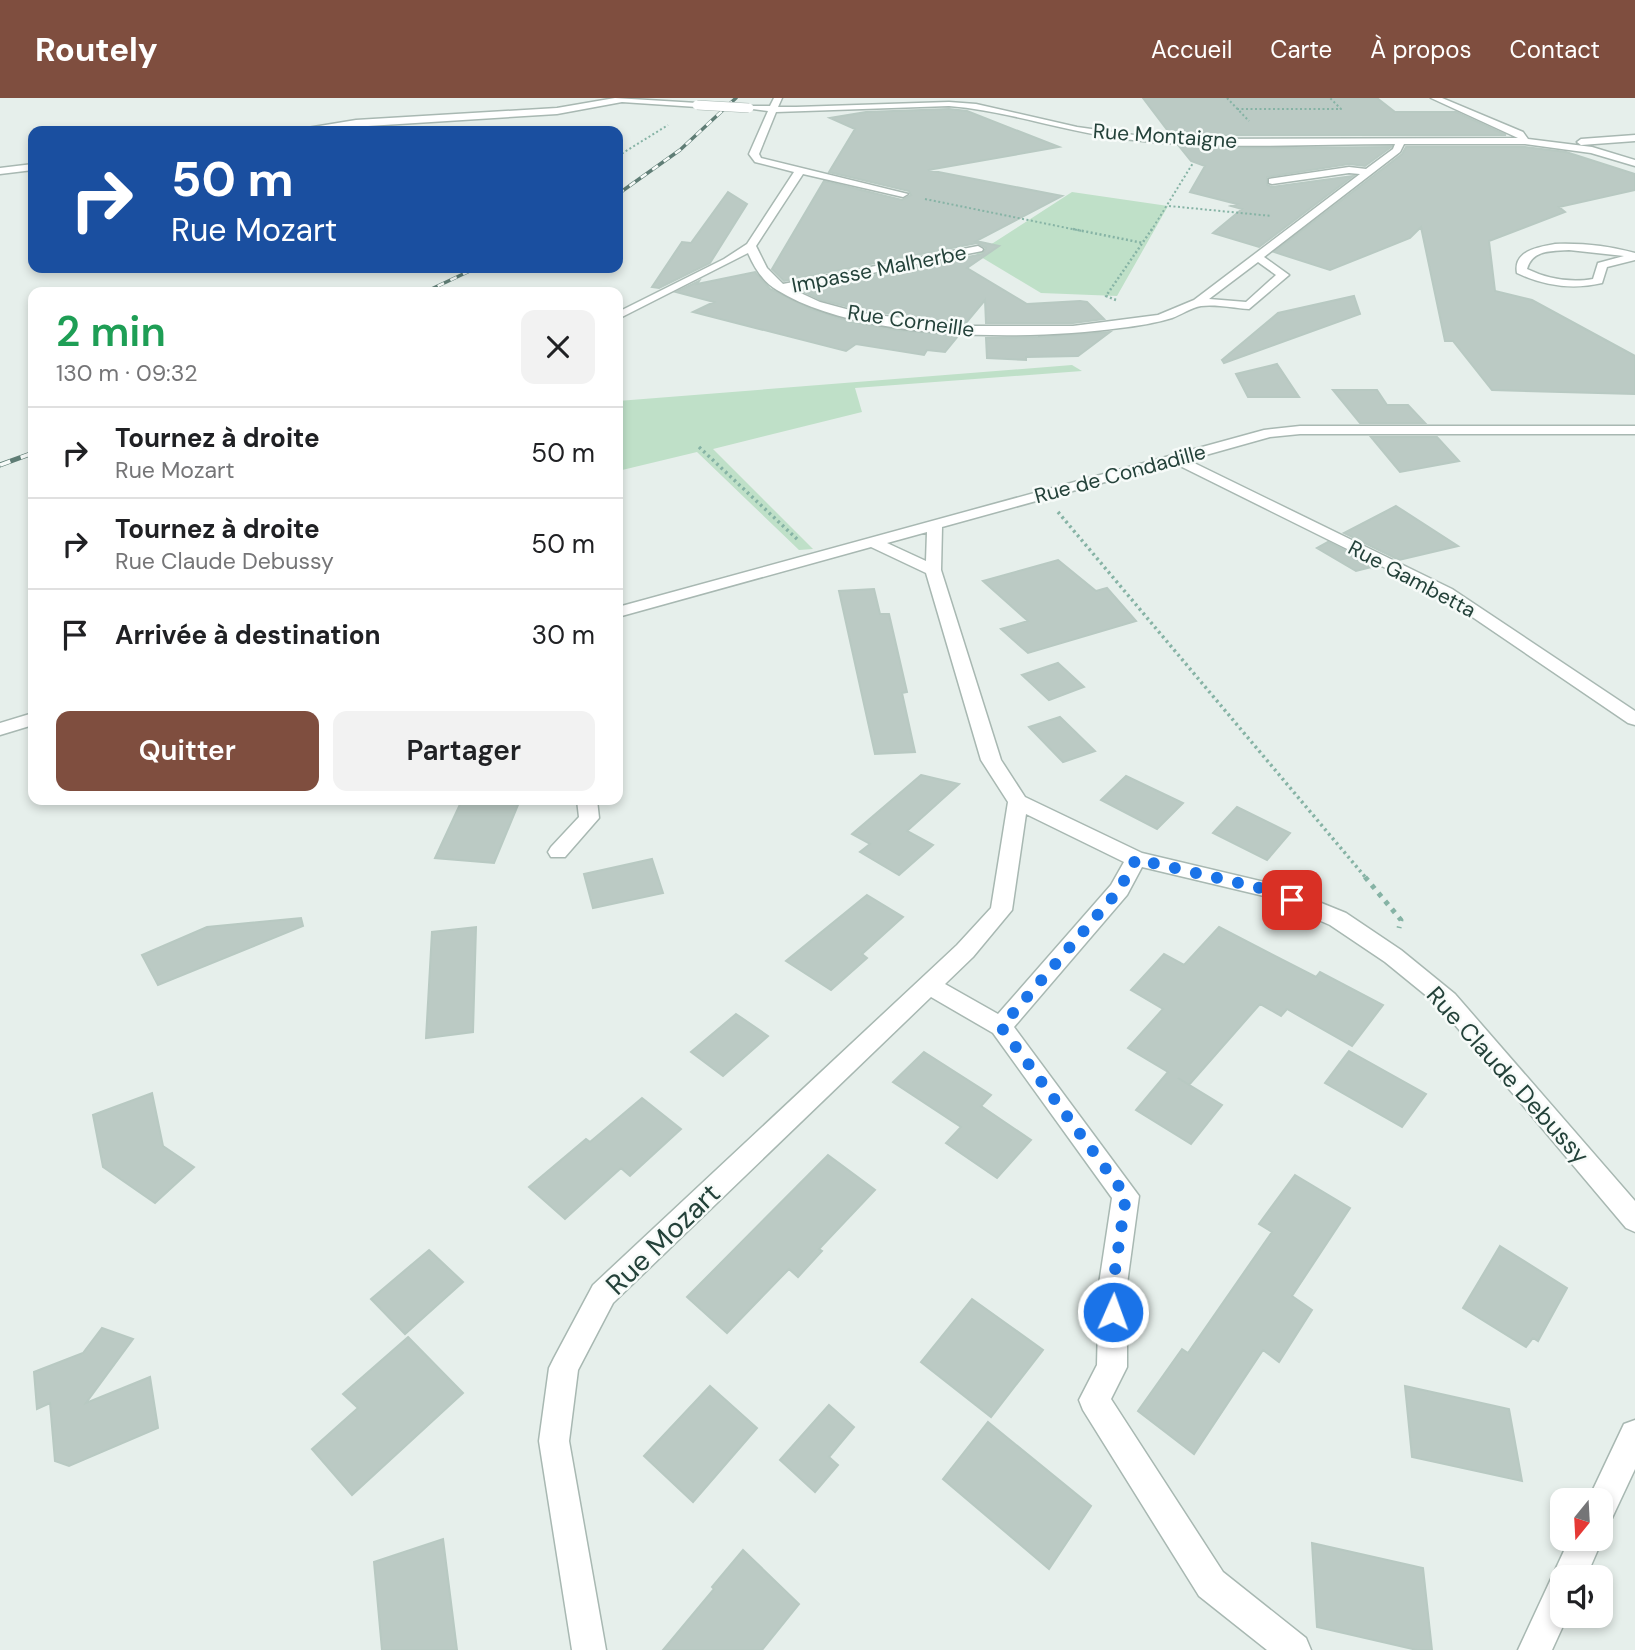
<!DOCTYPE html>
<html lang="fr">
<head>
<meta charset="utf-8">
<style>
	:root { --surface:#fff; --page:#f2f2f2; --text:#202124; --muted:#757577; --line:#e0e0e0; --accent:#7f4e3f }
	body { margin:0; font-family:"DM Sans",sans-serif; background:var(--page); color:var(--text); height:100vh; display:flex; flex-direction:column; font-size:26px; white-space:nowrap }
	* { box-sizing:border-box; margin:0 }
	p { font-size:23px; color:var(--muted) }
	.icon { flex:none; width:38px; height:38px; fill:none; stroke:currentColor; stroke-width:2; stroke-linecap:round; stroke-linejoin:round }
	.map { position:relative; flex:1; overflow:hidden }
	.side { position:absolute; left:28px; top:189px; width:595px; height:518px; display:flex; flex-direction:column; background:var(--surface); border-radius:14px; box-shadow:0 4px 10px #0003 }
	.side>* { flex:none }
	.hud { position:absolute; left:28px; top:28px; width:595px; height:147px; border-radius:14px; box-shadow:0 4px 10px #0003; background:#1a4fa0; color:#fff; overflow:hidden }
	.needle { width:46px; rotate:198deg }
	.buttons { position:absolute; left:1550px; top:1390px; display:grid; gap:14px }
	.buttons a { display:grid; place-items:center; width:63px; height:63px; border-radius:14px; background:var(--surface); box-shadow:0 4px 10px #0003; font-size:35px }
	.pin { position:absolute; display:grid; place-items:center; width:60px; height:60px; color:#fff; margin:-30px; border-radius:14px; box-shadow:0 4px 10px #0006 }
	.me { position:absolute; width:77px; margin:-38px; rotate:2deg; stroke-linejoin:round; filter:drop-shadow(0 0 5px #0008) }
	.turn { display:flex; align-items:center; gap:24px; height:147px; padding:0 28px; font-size:32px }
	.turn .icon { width:91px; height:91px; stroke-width:2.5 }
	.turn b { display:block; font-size:49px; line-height:60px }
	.round { display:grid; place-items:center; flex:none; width:74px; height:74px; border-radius:14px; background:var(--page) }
	.summary { display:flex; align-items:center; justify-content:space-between; height:119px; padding:0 28px }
	h1 { font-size:42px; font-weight:600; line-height:52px; color:#1e9e55 }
	.primary-button { display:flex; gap:14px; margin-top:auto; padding:14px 28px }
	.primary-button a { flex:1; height:80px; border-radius:14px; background:var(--accent); color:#fff; font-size:28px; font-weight:600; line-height:80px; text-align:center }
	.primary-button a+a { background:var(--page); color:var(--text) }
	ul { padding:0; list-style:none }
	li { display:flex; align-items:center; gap:21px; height:91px; padding:0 28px; border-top:2px solid var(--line) }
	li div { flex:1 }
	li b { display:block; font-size:26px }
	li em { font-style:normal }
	header { display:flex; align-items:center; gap:42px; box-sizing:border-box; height:98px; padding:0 35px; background:var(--accent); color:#fff }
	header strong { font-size:33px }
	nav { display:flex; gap:38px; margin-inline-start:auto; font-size:24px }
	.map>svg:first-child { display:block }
</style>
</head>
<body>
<header>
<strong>Routely</strong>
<nav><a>Accueil</a><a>Carte</a><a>À propos</a><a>Contact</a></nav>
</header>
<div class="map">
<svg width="1635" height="1552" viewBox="0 0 1635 1552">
	<rect width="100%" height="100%" fill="#e6efeb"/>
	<path fill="#bfe0c8" d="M1072,94L1168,108L1117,198L1041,195L976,156Z
		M1072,267L1082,273L855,290L862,314L713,351L813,451L799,452L697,354L618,373V303Z"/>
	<path fill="#bbcac4" stroke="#b8c9c2" stroke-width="2" d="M1143,0H1377L1395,14H1456L1506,37H1171Z
		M949,11L967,13L1059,49L928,72L1062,98L976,143L999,148L967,170L1027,206L1080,203L1087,204L1104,221L1073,225H986L985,202L966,225L862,212L821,202L800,192L983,156L986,150L977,145L784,183L772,171L824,83L902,102L911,97L909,93L829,74L855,31L830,20L866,14Z
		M1179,48L1264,50L1391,49L1365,68L1349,66L1267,79V87L1272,89L1353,78L1259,149L1213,135L1242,111L1231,108L1237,106L1190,94L1205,68L1191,63Z
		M1406,49H1525L1566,54L1635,76V92L1559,109L1565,114L1489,143L1495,193L1532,202L1635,258V296L1492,292L1453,243H1445L1421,129L1410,140L1330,172L1274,154L1402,56Z
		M728,94L747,106L710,165L659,190L652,189L682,144L691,145Z
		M755,174L770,191L811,211L851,224L896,232L958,238L945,254L927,252L924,257L856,246L846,253L693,214L714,204L676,194L699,183L697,186Z
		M1354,198L1360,216L1224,265L1222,262L1278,215Z
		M1110,234L1078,258L1026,259V262L987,260L986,240L1038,239Z
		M1277,266L1299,299H1248L1236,276Z
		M1333,292H1377L1387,307H1408L1425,325H1360Z
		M1371,339H1437L1459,363L1400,374Z
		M1396,408L1458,448L1399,462L1344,435Z
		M1328,444L1376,468L1356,473L1317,450Z
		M1058,462L1096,493L1107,490L1136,523L1028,555L1001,531L1028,523L983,483Z
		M874,491L880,516H889L907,594L902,595L915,654L875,656L839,493Z
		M1058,565L1084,589L1049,602L1022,577Z
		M1060,619L1095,653L1063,664L1029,629Z
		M921,677L959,686L907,733L933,747L899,777L860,754L870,746L852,736Z
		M1126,678L1183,705L1157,731L1101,702Z
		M462,702H520L494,765L435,760Z
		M1237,709L1290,735L1267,762L1213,735Z
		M652,761L663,795L593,810L584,776Z
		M867,797L903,819L862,856L867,860L831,892L786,863Z
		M301,820L303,828L158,887L142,857L207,829Z
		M476,829L473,934L426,940L432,834Z
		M1219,829L1316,879L1320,874L1383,907L1352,948L1287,911L1281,918L1260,906L1189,987L1178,980L1222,1007L1191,1046L1136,1012L1168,974L1128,950L1163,911L1131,892L1164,856L1184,867Z
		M736,916L768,938L723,978L691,954Z
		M1349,953L1426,996L1402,1029L1325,985Z
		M924,954L991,997L981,1008L1031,1042L997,1080L946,1045L961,1029L893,984Z
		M152,995L163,1048L194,1069L155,1105L103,1069L93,1017Z
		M642,1000L681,1031L630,1078L621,1070L565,1121L529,1089L586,1041L590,1044Z
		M828,1057L875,1092L819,1151L822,1153L798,1179L789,1171L727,1235L687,1199Z
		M1295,1077L1350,1110L1292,1198L1312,1212L1279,1264L1263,1252L1194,1356L1138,1313L1182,1251L1188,1255L1272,1134L1259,1126Z
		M1500,1148L1567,1190L1538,1243L1533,1240L1526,1249L1463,1210Z
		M429,1152L463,1184L405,1236L371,1201Z
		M972,1201L1043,1252L991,1319L921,1264Z
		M102,1230L133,1241L86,1305L150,1279L158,1330L69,1368L55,1363L50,1305L37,1311L34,1274L83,1255Z
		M408,1239L463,1295L352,1397L312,1351L358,1310L343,1296Z
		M710,1288L757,1330L693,1404L644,1358Z
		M1405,1288L1509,1311L1522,1383L1412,1359Z
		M829,1307L854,1329L829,1359L838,1367L815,1394L780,1362Z
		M988,1324L1091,1408L1049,1471L943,1381Z
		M443,1441L457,1552H382L374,1464Z
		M1312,1445L1423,1470L1432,1552H1417L1317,1529Z
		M743,1452L799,1506L762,1552H663L714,1491L712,1489Z"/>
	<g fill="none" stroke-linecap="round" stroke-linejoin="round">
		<defs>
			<path id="minor" d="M615,0L697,5L701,7L697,9L622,4L557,16L289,33L356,22L557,10Z
				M774,0H782L778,9H796L949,4L976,6L1077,29L1134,37L1196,41L1518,40L1431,0H1442L1523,34L1528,41L1592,49L1635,62V68L1591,55L1525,46H1404L1400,54L1264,159L1289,177L1249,211C1234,210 1216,206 1201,208C1192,209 1181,217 1172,220C1156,225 1137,228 1120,230C1026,243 859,243 777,192C763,184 754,169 748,155L618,221V214L724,161L747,146L794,74L755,64L749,56L768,13L745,10L749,8H770ZM949,8C1011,13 1071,36 1133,42C1219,52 1308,46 1395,46L1393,51L1366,71L1349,69L1269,81V85L1272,86L1349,75L1360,76L1194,202L1158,217L1073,228H966L861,215L820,204L792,191L982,153L983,151L978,148L783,186L767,170L756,148L803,76L903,99L908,96L761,60L759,56L776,14ZM1258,164L1276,177L1246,204L1209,201Z
				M1635,37V43L1581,47L1577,44L1581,41Z
				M33,66V72L0,76V70Z
				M1555,146C1582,145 1609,148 1635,155V162L1607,169L1602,185C1572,192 1545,188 1517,175C1513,153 1538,149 1555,146ZM1569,152L1624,158L1598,165L1593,181C1570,185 1548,181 1527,171C1532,152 1551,153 1569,152Z
				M1300,328H1635V336H1300L1270,339L1188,362L1452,491L1635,613V627L1628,625L1440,497L1174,365L942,429L941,472L1001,662L1025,699L1142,755L1277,787L1346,815L1401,852L1455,896L1635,1103V1134L1626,1130L1439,908L1385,864L1330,827L1264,798L1142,769L1127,797L1014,929L1139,1098L1127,1186V1269L1111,1301L1223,1474L1306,1540L1311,1552H1267L1199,1498L1083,1312L1079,1302L1097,1267L1099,1186L1112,1100L993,935L931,899L613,1205L578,1272L569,1343L606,1552H572L539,1343L549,1270L554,1260L593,1187L957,847L991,810L1008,704L981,662L926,475L871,449L618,519V509L1264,332ZM927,434L926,463L887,445ZM1026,716L1124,764L1111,787L998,916L945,886L973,859L1012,812Z
				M33,615V627L0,637V625Z
				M577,702H597L599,720L565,759H551L548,754L551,749L579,719Z
				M1635,1322V1371L1612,1420L1601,1425V1402H1588L1624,1326Z
				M1601,1436L1603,1440L1586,1479H1563V1517H1568L1552,1552H1518L1570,1440H1601Z"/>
		</defs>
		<use href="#minor" stroke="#a8b8b2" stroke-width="3"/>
		<path stroke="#86b3a5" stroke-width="2" stroke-dasharray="2 2.5" stroke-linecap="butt" d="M1227,0L1249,23
			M1237,11H1341L1330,0
			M618,58L668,27
			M925,101L1082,133
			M1169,108L1272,118
			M1151,133L1193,65"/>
		<path stroke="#86b3a5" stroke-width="2.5" stroke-dasharray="2 2.5" stroke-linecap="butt" d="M1073,131L1143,145
			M1116,202L1106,198L1152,131"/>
		<path stroke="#86b3a5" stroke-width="3.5" stroke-dasharray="2.5 3.5" stroke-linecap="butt" d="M699,349L798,442
			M1058,414L1366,780"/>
		<path stroke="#86b3a5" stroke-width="5" stroke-dasharray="4.5 6" stroke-linecap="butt" d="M1365,779L1401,822L1399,830"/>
		<use href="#minor" fill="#fff" fill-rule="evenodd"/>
		<defs>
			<path id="rail-far1" d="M618,96L680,52L736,0
				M425,194L476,170"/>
			<path id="rail" d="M0,367L33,355"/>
		</defs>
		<use href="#rail-far1" stroke="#5f7d75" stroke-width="3.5"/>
		<use href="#rail" stroke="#5f7d75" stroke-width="5"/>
		<use href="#rail-far1" stroke="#f7fbf9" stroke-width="2.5" stroke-dasharray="7" stroke-linecap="butt"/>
		<use href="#rail" stroke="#f7fbf9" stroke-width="3.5" stroke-dasharray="11" stroke-linecap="butt"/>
		<defs>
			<path id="minor-bridge" d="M697,7L749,10"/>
		</defs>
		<use href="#minor-bridge" stroke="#a8b8b2" stroke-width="10" stroke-linecap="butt"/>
		<use href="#minor-bridge" stroke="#fff" stroke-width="9"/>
	</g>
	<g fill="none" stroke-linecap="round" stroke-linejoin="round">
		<path stroke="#1a73e8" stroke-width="12" stroke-dasharray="0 21.6" d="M1113,1214V1186L1126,1098L1001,929L1119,792L1136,761L1269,792L1292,802"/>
	</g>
	<g text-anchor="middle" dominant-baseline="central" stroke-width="5" stroke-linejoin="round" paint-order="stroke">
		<g font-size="21" fill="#24423a" stroke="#f7fbf9">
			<text transform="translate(1165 38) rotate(4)">Rue Montaigne</text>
			<text transform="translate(879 171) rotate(-11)">Impasse Malherbe</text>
			<text transform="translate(911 223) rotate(8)">Rue Corneille</text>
			<text transform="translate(1120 376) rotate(-15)">Rue de Condadille</text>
			<text transform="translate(1412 481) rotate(28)">Rue Gambetta</text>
		</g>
		<g font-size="24" fill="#24423a" stroke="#f7fbf9">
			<text transform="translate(1508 977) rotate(48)">Rue Claude Debussy</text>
		</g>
		<g font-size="28" fill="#24423a" stroke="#f7fbf9">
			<text transform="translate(663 1141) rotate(-44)">Rue Mozart</text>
		</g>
	</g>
</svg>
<div class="buttons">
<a><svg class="needle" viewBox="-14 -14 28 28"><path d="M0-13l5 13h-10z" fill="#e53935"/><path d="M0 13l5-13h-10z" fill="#757577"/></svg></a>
<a><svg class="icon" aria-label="sound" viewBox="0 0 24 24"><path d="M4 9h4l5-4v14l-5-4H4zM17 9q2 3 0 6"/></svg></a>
</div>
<div class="pin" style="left:1292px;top:802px;background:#d93025"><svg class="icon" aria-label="arrive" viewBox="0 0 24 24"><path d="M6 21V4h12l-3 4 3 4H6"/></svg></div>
<svg class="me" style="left:1113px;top:1214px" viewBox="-20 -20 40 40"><circle r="17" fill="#1a73e8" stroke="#fff" stroke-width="3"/><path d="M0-11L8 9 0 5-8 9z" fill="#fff"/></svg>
<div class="hud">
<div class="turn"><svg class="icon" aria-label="right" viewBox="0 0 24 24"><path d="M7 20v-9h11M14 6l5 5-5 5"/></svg><div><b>50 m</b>Rue Mozart</div></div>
</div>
<section class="side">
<div class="summary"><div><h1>2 min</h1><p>130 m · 09:32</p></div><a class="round"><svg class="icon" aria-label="close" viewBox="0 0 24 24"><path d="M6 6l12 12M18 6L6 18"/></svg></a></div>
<ul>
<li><svg class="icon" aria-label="right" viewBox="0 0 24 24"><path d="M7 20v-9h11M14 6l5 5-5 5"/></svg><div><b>Tournez à droite</b><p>Rue Mozart</p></div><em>50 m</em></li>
<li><svg class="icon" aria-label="right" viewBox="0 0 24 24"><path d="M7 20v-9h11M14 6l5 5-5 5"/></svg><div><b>Tournez à droite</b><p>Rue Claude Debussy</p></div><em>50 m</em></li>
<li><svg class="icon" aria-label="arrive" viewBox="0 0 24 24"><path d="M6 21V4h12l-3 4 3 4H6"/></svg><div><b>Arrivée à destination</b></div><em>30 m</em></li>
</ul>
<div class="primary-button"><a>Quitter</a><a>Partager</a></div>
</section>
</div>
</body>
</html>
